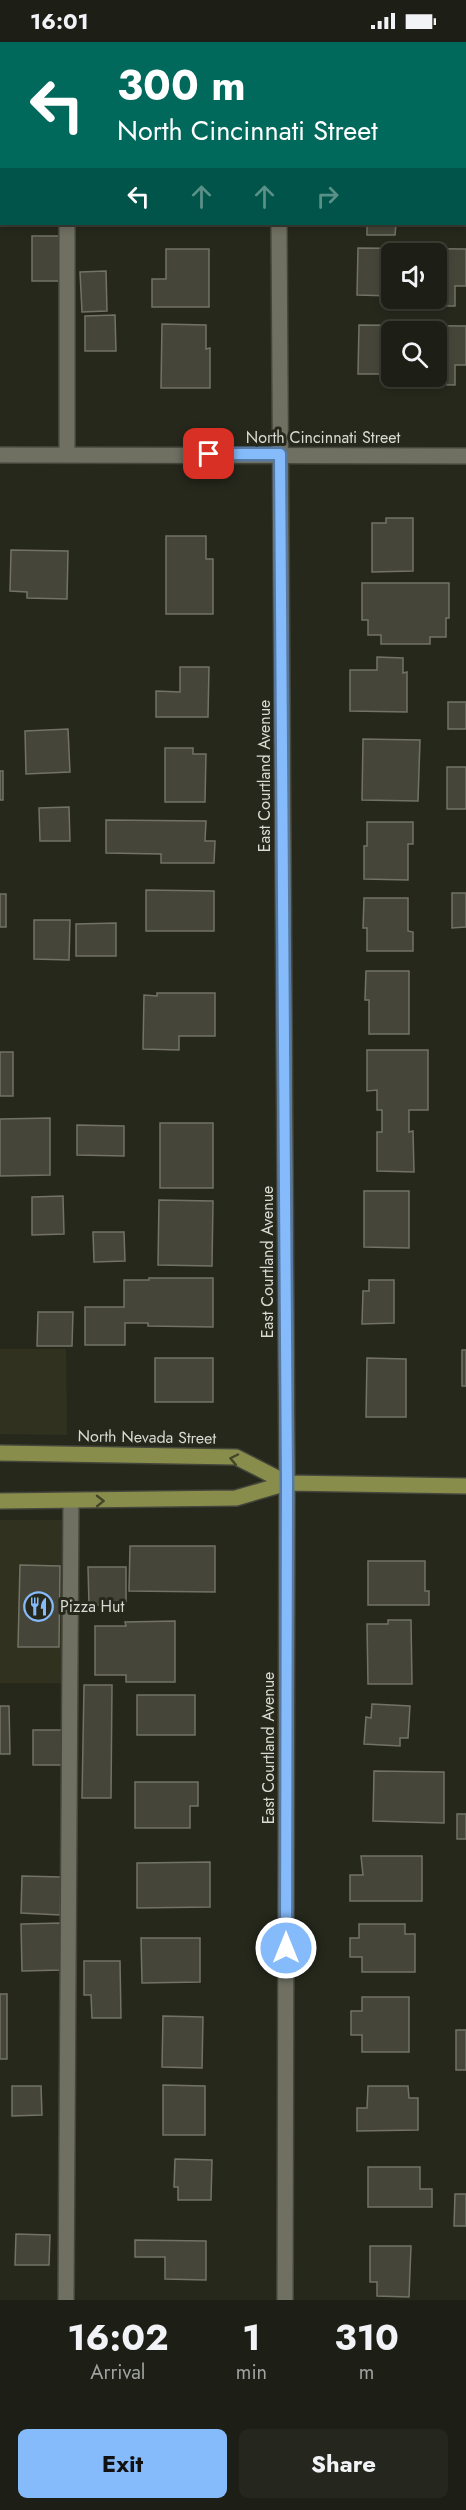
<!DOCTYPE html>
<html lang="en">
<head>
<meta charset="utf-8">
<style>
	:root { --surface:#1d1e15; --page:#25271e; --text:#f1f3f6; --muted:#a0a2a0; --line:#3b3c34; --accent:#86bbfb }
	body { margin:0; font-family:Jost,sans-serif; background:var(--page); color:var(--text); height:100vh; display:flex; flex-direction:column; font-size:22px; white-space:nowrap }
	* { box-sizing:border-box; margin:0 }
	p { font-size:20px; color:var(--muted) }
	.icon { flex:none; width:33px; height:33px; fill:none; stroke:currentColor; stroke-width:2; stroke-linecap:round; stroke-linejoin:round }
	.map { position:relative; height:2258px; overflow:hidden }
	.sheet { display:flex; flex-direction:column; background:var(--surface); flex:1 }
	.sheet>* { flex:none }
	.hud { position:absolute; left:0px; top:0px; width:466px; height:183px; box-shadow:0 3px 9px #0003,0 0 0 2px var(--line); background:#00695c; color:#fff; overflow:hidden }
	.fabs { position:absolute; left:381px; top:201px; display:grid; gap:12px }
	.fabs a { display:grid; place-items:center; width:66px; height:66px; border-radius:9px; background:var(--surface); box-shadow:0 3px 9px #0003,0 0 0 2px var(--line); font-size:30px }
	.pin { position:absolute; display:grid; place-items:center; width:51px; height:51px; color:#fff; margin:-26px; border-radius:12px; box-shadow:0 3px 9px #0006 }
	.me { position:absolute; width:66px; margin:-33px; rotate:0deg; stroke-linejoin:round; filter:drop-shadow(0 0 4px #0008) }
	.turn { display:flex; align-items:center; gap:21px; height:126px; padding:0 18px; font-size:27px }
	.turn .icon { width:78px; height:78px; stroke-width:2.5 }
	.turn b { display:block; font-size:42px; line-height:51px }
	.lanes { display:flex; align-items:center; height:57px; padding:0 18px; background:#0003; justify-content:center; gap:30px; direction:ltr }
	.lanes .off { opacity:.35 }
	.eta { display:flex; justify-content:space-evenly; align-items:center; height:102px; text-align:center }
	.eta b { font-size:36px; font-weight:700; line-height:42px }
	.primary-button { display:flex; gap:12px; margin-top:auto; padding:12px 18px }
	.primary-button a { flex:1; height:69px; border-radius:9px; background:var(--accent); color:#111; font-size:24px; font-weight:700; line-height:69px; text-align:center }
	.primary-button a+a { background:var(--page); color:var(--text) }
	.status { display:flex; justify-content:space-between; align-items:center; height:42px; padding:0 30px; background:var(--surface); direction:ltr }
	.status svg { height:16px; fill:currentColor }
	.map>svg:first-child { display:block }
</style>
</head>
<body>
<div class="status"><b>16:01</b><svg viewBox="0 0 49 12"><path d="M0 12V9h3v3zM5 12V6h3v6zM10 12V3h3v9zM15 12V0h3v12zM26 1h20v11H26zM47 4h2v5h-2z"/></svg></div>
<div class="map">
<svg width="466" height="2258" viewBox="0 0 466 2258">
	<rect width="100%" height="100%" fill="#27281c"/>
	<path fill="#30321f" d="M0,1307H66L67,1393L0,1392Z
		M0,1478H72V1641H0Z"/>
	<path fill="#454639" stroke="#727365" stroke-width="1.5" d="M144,0H201V2H144Z
		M365,0H409V2H365Z
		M367,182H396L395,193H367Z
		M32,194H61V239H32Z
		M358,206L466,207V244H455V264H402V256H436V212H392V254L357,253Z
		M166,207H209V265H152V237H166Z
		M106,229L107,269L82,270L80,230Z
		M115,273L116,309H85V274Z
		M162,282L206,283V307L210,306V346H161Z
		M359,283L466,284V323H455V343L402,342V334H436V290H392V332H358Z
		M386,476H413V529L372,530V481H386Z
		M166,494H206V517H213V572H166Z
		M11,508L68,509L67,557L27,556V550L10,549Z
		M362,541H449V576H446V595H430V602H381V593H368V578H362Z
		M377,615L403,616V631L407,630V670L350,669V628H377Z
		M180,625H209L208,675H156V649L180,650Z
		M448,660H466V687H448Z
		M68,687L70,730L26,732L25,689Z
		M363,697L420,698L418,759L362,758Z
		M165,706H193V712H206L205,760H165Z
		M447,725H466V767H447Z
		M0,729H3V758H0Z
		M69,765L70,799H40L39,766Z
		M106,778L206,779L205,799H215L214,821H161V812L106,811Z
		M367,780H413V802H408V838L364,837V804H367Z
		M146,848L214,849V889H146Z
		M452,851H466V885L452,886Z
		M0,852H6V885H0Z
		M364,856H408V889L413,890V909H367V886H363Z
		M34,878H70L69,918L34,917Z
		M116,881V914H76V882Z
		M366,929H409V992H369V958H365Z
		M157,951H215V994H179V1008L143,1007L144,953L157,954Z
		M367,1008H428V1068H409V1090L413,1089L414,1130L377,1129V1090H382V1068H377V1048L367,1049Z
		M0,1010H13V1054H0Z
		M50,1076V1133L0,1134V1077Z
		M160,1081H213V1146H160Z
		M77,1083L124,1084V1114L77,1113Z
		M364,1149H409V1206L364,1205Z
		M63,1154L64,1192L32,1193V1155Z
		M159,1158L213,1159L212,1224L158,1223Z
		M93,1190H124L125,1219L94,1220Z
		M149,1236H213V1285L148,1284V1281H125V1303H85V1265H124V1238H149Z
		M369,1238H394V1281L362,1282L363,1249H369Z
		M38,1270H73L72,1304H37Z
		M462,1308H466V1344H462Z
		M155,1316H213V1360H155Z
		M367,1316L406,1317V1375H366Z
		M130,1504H215V1550L129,1549Z
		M368,1519H425V1549H429V1563H368Z
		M20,1523L60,1524L59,1605H18Z
		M88,1525H126V1563H89Z
		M388,1578H411L412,1642H368L367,1582H388Z
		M175,1579V1640H126V1633H95V1584H126L125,1580Z
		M84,1643H112L111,1756H82Z
		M137,1653H195V1693H137Z
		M372,1662L410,1664L408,1696H400V1704L364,1702L366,1675L371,1676Z
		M0,1664H9L10,1712H0Z
		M33,1688H64V1723H33Z
		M374,1729L444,1730V1781L373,1779Z
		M135,1740H198V1764H190V1786H135Z
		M457,1772H466V1797H457Z
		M361,1814H422V1859H350V1833H363Z
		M210,1820V1865L137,1866V1821Z
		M22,1834L61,1835L60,1873L21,1871Z
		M61,1881L62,1928L22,1929L21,1882Z
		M359,1882H405V1892H415V1930H362V1915H350V1896H359Z
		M141,1896H200V1940L142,1941Z
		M84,1919H120L121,1976H92L91,1953H84Z
		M0,1952H7V2017H0Z
		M362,1955H409V2010H362V1993H351V1969H362Z
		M163,1974L203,1975L202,2026L162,2025Z
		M456,1988H466V2028H456Z
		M163,2043L205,2044V2093H163Z
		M12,2044H41L42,2073L12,2074Z
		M368,2044H408L409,2056H418V2088L357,2089V2066H367Z
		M175,2117L212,2118L211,2158H178V2145H174Z
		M368,2125H420V2147H432V2165H368Z
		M455,2152H466V2184H454Z
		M16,2192L50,2193L49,2223H15Z
		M135,2198L206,2199V2238L165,2237V2215H135Z
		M370,2204H411L409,2255L377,2254V2240H370Z"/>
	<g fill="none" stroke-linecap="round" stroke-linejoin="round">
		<defs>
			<path id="minor" d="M67,0V2
				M278,0V2
				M67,182V413
				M279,182L287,1441L285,2258
				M0,413L466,414
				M66,2258L71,1459"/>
			<path id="major" d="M0,1411L236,1415L287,1441
				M0,1459L236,1456L287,1441L466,1444"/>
		</defs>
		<use href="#minor" stroke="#44453b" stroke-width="18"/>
		<use href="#major" stroke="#44453b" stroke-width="18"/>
		<use href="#minor" stroke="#6f7062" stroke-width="15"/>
		<use href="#major" stroke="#898d4b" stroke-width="15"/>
	</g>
	<defs><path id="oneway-chevron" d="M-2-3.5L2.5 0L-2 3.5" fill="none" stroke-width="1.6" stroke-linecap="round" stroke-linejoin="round" transform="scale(1.5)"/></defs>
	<g stroke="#44462a">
		<use href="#oneway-chevron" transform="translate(234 1417) rotate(-168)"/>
		<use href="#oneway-chevron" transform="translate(100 1459) rotate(-1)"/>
	</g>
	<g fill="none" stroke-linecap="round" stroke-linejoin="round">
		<defs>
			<path id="route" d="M209,412H280L287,1441L286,1906"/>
		</defs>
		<use href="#route" stroke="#577aa3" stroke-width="15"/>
		<use href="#route" stroke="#86bbfb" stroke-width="10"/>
	</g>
	<defs>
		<symbol id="restaurant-ring" viewBox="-11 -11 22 22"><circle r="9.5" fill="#27281c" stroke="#86bbfb" stroke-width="1.5"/><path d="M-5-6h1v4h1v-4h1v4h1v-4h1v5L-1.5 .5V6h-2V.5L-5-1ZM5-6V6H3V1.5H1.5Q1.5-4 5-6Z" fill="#86bbfb"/></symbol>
	</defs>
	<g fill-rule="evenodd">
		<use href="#restaurant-ring" x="22" y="1548" width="33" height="33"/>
	</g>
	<g text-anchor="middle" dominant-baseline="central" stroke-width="6" stroke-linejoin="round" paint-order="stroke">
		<g font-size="16" fill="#d9dad2" stroke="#27281c">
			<text x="323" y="395">North Cincinnati Street</text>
			<text transform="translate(264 734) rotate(-90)">East Courtland Avenue</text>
			<text transform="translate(267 1220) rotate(-90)">East Courtland Avenue</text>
			<text transform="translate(147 1395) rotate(1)">North Nevada Street</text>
			<text transform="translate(268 1706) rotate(-90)">East Courtland Avenue</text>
		</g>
		<g font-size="16" fill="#d9dad2" stroke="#27281c" text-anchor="start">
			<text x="60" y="1564">Pizza Hut</text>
		</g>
	</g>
</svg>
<div class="fabs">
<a><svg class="icon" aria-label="sound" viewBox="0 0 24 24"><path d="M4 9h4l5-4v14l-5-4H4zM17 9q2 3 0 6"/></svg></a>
<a><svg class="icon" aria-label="search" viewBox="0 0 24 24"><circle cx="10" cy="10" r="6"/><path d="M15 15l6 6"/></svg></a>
</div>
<div class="pin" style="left:209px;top:412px;background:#d93025"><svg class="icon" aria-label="arrive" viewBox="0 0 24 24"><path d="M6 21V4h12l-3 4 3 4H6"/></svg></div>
<svg class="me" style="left:286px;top:1906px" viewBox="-20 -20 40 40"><circle r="17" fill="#86bbfb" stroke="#fff" stroke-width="3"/><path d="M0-11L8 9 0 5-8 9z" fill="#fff"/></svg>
<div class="hud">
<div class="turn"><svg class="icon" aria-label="left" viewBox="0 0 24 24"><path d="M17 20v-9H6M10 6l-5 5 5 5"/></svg><div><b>300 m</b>North Cincinnati Street</div></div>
<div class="lanes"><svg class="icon" aria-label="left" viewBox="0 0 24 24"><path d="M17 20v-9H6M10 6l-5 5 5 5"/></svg><svg class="icon off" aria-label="ahead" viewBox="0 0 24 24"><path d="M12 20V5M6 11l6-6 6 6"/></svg><svg class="icon off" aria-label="ahead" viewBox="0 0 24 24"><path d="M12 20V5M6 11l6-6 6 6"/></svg><svg class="icon off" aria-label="right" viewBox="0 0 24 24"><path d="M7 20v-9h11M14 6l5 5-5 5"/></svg></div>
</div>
</div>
<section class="sheet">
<div class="eta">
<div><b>16:02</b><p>Arrival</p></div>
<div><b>1</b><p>min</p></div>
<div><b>310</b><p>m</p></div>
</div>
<div class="primary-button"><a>Exit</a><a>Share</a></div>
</section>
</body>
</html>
